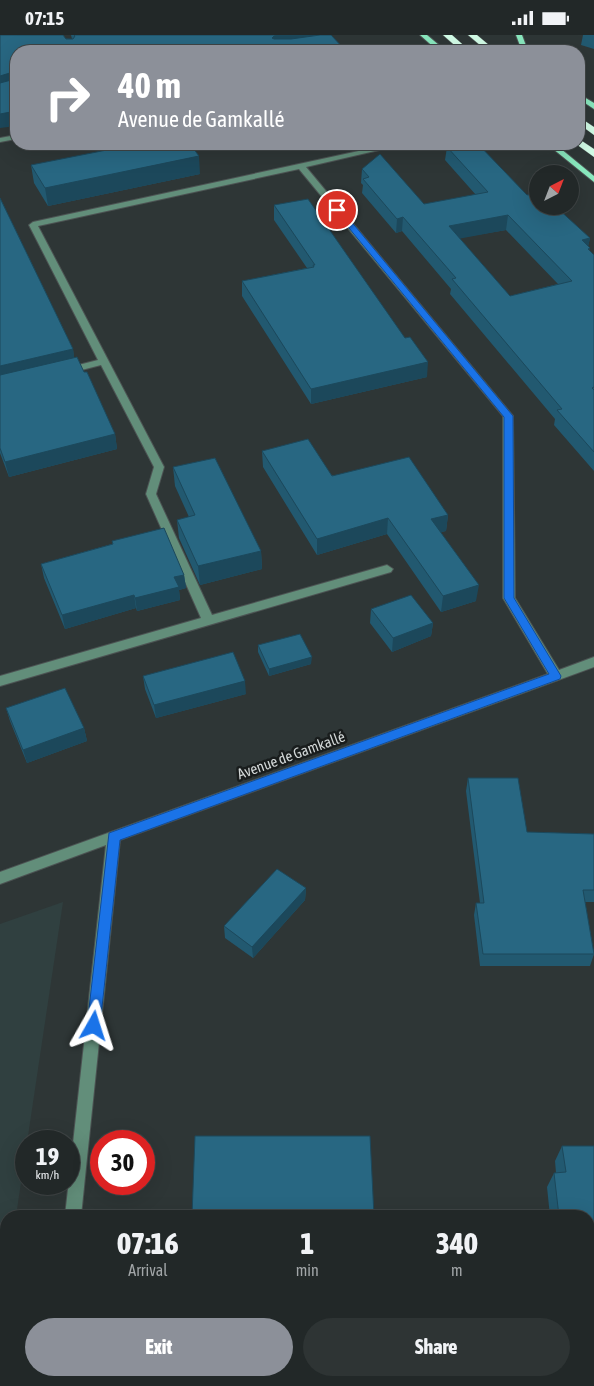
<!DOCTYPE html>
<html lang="en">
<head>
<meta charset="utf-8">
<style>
	:root { --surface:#222828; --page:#2e3434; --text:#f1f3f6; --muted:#a2a6a8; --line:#3f4445; --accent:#8c9099 }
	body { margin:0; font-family:"Asap Condensed",sans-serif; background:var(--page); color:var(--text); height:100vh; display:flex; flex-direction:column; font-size:19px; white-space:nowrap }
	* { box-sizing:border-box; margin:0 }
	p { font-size:16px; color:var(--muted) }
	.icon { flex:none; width:28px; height:28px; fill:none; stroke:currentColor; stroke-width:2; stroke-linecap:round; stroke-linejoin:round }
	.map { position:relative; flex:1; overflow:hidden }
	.side { position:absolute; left:0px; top:1175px; width:595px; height:176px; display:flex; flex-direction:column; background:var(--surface); border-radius:20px 20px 0 0; box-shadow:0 5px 20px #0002,0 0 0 1px var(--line) }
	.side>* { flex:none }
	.banner { position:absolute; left:10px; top:10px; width:575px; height:105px; border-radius:20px; box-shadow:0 5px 20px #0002,0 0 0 1px var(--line); background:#8c9099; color:#fff; overflow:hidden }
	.needle { width:32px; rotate:42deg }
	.buttons { position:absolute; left:529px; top:130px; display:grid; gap:10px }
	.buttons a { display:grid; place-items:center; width:50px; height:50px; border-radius:50%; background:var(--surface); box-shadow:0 5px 20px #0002,0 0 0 1px var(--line); font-size:25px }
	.speed { position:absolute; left:15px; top:1095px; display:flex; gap:10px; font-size:25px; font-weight:700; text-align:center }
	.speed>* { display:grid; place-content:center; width:65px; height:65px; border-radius:50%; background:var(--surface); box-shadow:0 5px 20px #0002,0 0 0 1px var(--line); line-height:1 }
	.speed small { font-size:12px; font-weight:400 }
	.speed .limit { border:8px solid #d22; background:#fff; color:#111 }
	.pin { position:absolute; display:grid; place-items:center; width:42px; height:42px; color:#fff; margin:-21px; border:2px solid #fff; border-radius:50%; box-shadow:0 1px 5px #0007 }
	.me { position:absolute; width:55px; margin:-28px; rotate:6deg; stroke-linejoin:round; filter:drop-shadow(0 0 4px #0008) }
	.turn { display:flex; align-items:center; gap:18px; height:105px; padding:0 25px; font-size:22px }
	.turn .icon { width:65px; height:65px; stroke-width:2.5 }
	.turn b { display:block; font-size:35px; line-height:42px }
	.eta { display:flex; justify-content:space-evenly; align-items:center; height:85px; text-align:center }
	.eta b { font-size:30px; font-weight:800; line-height:35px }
	.primary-button { display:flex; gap:10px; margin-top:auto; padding:10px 25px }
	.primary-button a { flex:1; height:58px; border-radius:30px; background:var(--accent); color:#fff; font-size:20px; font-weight:800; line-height:58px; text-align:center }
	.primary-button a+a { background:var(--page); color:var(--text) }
	.status { display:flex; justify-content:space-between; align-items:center; height:35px; padding:0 25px; background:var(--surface); direction:ltr }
	.status svg { height:14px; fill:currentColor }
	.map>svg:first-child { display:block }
</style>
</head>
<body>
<div class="status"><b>07:15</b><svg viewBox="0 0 49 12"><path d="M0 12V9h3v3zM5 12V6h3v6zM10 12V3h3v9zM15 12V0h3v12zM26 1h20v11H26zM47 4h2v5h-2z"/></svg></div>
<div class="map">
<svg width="594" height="1351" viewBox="0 0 594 1351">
	<rect width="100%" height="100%" fill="#2e3636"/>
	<path fill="#304040" d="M63,867L16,1181H6V1243L0,1284V889Z"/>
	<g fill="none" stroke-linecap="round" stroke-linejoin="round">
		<defs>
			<path id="minor" d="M16,100V104L0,107V103Z
				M391,109H405L306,132L513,381L515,563L559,635L594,622V632L120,805L81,1181H65L106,810L0,849V837L548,639L503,563V381L299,134L38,191L164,432L156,459L212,580L387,530L393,534L391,537L0,651V641L201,583L146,459L154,432L101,330L66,339L61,336L63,334L98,325L29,190L33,187Z
				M47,1345H65L64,1351H46Z"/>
			<path id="major" d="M420,0H427L446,16H438Z
				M516,0H522L528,16H522Z
				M579,59L594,68V74L579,64Z
				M547,109H555L594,141V147Z"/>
			<path id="highway" d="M443,0H452L470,16H461Z
				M468,0H477L496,16H487Z
				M579,82L594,92V100L579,89Z
				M579,104L594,114V122L576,109H579Z"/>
		</defs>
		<use href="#minor" stroke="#4c5353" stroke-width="2"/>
		<use href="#major" stroke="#4c5353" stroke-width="2"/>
		<use href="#highway" stroke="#4c5353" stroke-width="1"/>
		<use href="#minor" fill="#628e7a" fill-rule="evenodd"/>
		<use href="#major" fill="#89e8be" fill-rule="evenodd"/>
		<use href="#highway" fill="#d2fce7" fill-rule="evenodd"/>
	</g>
	<path fill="#225970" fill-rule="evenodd" d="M0,0L72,4L71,0H331L16,16V91Z
		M583,0H594V14L581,10Z
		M447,112L527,160L590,203L588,211L590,216L594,220V436L554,390L555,384L450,259L451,254L402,196L396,198L362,158L363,150L361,148L362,134L424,169L476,160L445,125ZM506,195L558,249L510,261L459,203Z
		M31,130L200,139L48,171L34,148Z
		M0,163L73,314L74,323L115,399L117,414L9,442L0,418Z
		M274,170L427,342L311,369L242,261V246L307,233L274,185Z
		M262,416L448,480L446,496L441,497L476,566L441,577L387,499L317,520L263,432Z
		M173,432L261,516L262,534L200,550L179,503L177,485L189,482L175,451Z
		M112,506L184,540L186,553L179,555L180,565L137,576L136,573L65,594L44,543L41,529L112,509Z
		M371,574L433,588L431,601L392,617L370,588Z
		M258,610L311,629L269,641L258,617Z
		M143,641L246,659L156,683L145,654Z
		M6,673L84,693L87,706L27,728L10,686Z
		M468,743L527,797L594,799V867H585L594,919L590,931H480L474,880L476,868H480L466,756Z
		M306,853L305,865L253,923L225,903L224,891Z
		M562,1111H594V1351H568L567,1345H589V1181H550L547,1152L554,1138H556L555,1126Z
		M365,1345H488L489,1351H365Z"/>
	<path fill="#1c485b" d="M278,0H323L274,14L272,3L274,1Z
		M13,37L16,51L0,55V41Z
		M16,76V91L0,93V79Z
		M199,121L200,139L48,171L45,153Z
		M508,180L506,195L447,206L449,191Z
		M403,182L402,196L396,198L397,184Z
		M590,203L587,217L582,205Z
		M73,314L75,329L0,347V331Z
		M428,327L427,342L311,369V354Z
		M115,399L117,414L9,442L5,427Z
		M448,480L446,496L429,500L431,484Z
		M388,483L387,499L317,520V504Z
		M261,516L262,534L200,550L198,531Z
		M184,540L186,553L179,555L180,565L137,576L135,563L174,542Z
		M479,550L476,566L441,577L443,561Z
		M134,560L136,573L65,594L62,580Z
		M433,588L431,601L392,617L393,603Z
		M312,622L311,629L269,641V634Z
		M245,646L246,659L156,683L154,670Z
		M84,693L87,706L27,728L23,715Z
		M306,853L305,865L253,923L252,912Z"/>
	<path fill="#286782" stroke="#1c485b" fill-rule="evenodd" d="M0,0H63L66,4H73L75,1L74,0H278L274,1L272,3L274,4H291L320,0H331L346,16H16V76L0,79V48L15,44L16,39L13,37L0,41Z
		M137,109H190L199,121L45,153L31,130Z
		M462,109H478L527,160L538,158V171H555L590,203L582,205L590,213L588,214L594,220V352L592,353L594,355V417L557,375L562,374L452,244L456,243L403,182L397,184L363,144L369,142L362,134L380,119L424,169L488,157L447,112ZM508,180L572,246L510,261L449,191Z
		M0,163L73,314L0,331Z
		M308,164L405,303L410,302L428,327L311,354L242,246L314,232L313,230H315L274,170Z
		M77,322L84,337H87L115,399L5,427L0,413V340Z
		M308,404L332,441L409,422L448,480L431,484L479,550L443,561L388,483L317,504L262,416Z
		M215,423L261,516L198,531L177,485L195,480L173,432Z
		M164,493L184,540L174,542L179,552L135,563L134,560L62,580L41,529L113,509L112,506Z
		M411,560L433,588L393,603L371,574Z
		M300,599L312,622L269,634L258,610Z
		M233,617L245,646L154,670L143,641Z
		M65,653L84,693L23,715L6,673Z
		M468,743H518L527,797L594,799V855H583L594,919H483L476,868H484Z
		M277,834L306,853L252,912L224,891Z
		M195,1101H370L374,1181H192Z
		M562,1111H594V1351H577V1345H589V1181H559L554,1138L566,1137Z
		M367,1345H488L489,1351H367Z"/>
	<path fill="#1a73e8" stroke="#114b97" d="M335,173H340L513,381L514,563L561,641L560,644L120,805L100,991L98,996L94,998L89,996L87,991L109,798L549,639L504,563V382L335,176Z"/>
	<g text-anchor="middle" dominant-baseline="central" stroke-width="5" stroke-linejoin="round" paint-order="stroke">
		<g font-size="15" fill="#d2d7d7" stroke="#191d1d">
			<text transform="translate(291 720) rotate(-20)">Avenue de Gamkallé</text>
		</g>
	</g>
</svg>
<div class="buttons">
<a><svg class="needle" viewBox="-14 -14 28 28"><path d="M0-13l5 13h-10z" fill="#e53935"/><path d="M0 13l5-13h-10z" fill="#a2a6a8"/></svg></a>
</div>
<div class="speed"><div>19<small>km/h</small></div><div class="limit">30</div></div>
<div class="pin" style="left:337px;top:175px;background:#d93025"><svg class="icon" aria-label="arrive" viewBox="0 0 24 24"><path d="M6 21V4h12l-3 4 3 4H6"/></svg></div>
<svg class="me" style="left:94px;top:991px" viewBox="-20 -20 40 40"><path d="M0-17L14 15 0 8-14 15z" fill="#1a73e8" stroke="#fff" stroke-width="4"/></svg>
<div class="banner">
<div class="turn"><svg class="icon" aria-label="right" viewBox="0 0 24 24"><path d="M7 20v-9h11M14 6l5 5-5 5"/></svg><div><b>40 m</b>Avenue de Gamkallé</div></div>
</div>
<section class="side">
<div class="eta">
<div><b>07:16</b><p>Arrival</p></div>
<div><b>1</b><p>min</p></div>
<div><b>340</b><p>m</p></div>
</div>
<div class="primary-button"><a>Exit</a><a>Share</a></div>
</section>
</div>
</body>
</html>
